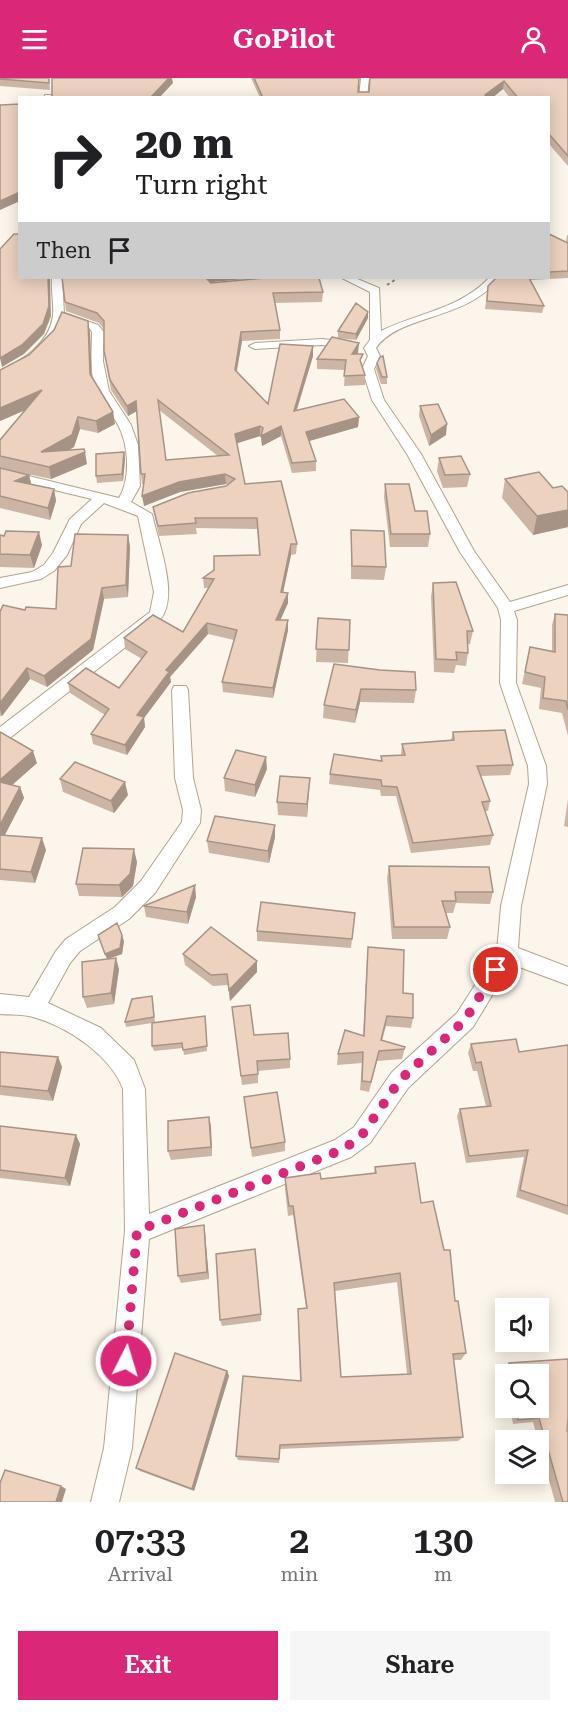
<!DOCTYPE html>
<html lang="en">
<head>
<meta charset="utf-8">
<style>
	:root { --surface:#fff; --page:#f6f6f6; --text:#202124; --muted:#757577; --accent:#db2777 }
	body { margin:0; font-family:"Roboto Serif",serif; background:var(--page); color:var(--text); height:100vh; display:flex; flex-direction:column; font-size:22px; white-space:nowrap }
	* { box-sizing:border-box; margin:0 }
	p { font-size:20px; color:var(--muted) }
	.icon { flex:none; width:33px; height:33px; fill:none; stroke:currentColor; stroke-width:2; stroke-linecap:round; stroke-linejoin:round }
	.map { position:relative; height:1424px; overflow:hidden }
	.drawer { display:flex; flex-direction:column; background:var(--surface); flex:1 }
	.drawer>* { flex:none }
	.top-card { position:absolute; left:18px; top:18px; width:532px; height:183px; border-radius:0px; box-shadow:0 3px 15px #0003; background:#fff; color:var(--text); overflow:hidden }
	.buttons { position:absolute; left:495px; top:1220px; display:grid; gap:12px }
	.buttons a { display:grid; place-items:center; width:54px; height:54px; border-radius:0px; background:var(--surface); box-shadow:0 3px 15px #0003; font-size:30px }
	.pin { position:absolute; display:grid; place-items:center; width:51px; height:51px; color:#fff; margin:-26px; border:3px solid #fff; border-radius:50%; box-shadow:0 2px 6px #0007 }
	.me { position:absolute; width:66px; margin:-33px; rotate:5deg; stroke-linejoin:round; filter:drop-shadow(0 0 4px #0008) }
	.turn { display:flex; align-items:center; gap:21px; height:126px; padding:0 18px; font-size:27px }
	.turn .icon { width:78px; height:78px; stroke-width:2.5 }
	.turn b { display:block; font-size:42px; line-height:51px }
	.then { display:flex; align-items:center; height:57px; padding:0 18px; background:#0003; gap:12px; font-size:22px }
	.eta { display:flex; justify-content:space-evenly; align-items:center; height:102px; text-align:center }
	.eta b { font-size:36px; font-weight:600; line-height:42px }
	.cta { display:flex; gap:12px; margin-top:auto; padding:12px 18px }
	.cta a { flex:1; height:69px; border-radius:0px; background:var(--accent); color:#fff; font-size:24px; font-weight:600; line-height:69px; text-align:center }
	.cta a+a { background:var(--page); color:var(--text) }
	header { display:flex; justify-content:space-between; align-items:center; height:78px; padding:0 18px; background:var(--accent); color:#fff; font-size:27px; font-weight:600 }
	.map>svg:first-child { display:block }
</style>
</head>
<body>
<header><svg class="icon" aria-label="menu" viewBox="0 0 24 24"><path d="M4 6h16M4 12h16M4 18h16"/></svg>GoPilot<svg class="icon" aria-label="person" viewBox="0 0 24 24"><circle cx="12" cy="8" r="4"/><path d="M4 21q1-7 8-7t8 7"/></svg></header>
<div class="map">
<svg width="568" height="1424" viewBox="0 0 568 1424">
	<rect width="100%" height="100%" fill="#fcf5eb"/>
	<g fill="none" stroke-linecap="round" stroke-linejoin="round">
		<defs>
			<path id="minor" d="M361,0H369L367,20H359Z
				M45,17H51L52,20H44Z
				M52,200H62L64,235L98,247L104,254L103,283L109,313L131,347L138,367L140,408L131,424L152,436C158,464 180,518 160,542L6,663L0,664V649L150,534L154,514L138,438L104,425L81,446L67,477L54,493L41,501L0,510V500L32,494L44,487L53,475L70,441L92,421L0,399V391L119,420C131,400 129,366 117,345C111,334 102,325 97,314C89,296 92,273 92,254L90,251L63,242C57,270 26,294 0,302V293C23,282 49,266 53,238C54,225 51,212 52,200Z
				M342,200H355L379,210L381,253C417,235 460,231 489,200H499C467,243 399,236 376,270L380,278L374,291L384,322L421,376L474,473L510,524L568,507V517L514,533L517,542L516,605L546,688L547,706L521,828L518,870L568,889V907L511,886L473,949L408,1010L370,1065L351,1079L149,1161L132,1370L119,1424H91L104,1370L125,1153L123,1011C111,978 67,948 33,939C23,936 10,937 0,936V916L29,919L56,873L66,861L115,829L141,803L182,744L183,732L175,700L172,612L174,608H186L188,612L193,700L201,732L200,745L155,815L129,841L80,873L70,885L48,925L101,950L134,982L145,1011L149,1136L335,1062L354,1049L392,994L457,935L497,873L501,828L529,706L528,688L500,605L501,542L498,530L460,474L407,376L372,322L362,291L368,278L364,270L370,262V214Z
				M322,261L351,264L357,267L351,270L322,267L255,271L249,268L255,265Z"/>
		</defs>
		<use href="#minor" stroke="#b4a38b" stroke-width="2"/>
		<path stroke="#8f897f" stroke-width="2" stroke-dasharray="3 3" stroke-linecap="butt" d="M387,207L398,200"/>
		<use href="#minor" fill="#fff" fill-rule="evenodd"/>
	</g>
	<path fill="#ccb5a4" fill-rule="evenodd" d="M0,0H49L50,12L0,8Z
		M251,0H359L358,14H369L370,0H568V88L549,66V20H510L503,11L492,20H260Z
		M549,156L566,164L567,157H568V200L531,202L544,228L542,235L485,231L488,208L496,200H549Z
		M213,204L211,205L323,214L322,224L274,225L280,252V261L242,263L237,293L268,326L313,268V278L297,332L359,339L358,349L309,363L316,383V393L292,395L281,358L262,368L261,359L260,358L237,365L245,406L297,466L296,476L291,477L283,514L288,515V525L280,542L288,552L273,620L223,614L222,604L234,562L208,556L170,599L171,604L144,640L145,649L127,677L93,666L91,656L105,637L70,615L68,605L119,610L142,581L125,571L124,560L183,554L208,510H204L203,500L259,477L257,451L196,450L197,456L159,458L155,439L153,429L226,408L228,407L226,406L180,414L144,428V406H142L141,396L137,333L128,338L111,312L104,273V251L99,245L66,233L65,224ZM159,332L218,378L166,382Z
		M368,234V240L356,262L338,260V253Z
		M88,243L90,255L92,298L113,334L115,346L98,355L80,351L74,369L68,372L87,386L51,401L0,390V362L25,332L0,343V292L29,277Z
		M359,265L357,276L362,286L365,297V307L344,308L345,292L317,291V281Z
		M377,285L387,299V306H381L376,291Z
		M420,328L446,357L429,368L419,338Z
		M124,374L125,381L123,403L97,405L96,398Z
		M439,380L470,396L467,409L443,410L437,393Z
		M0,390L29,397L31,406L54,411L56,423L50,442L0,430Z
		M505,401L553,410L568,414V449L533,457L502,420Z
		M385,406L415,433L430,456L428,469H390L384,419Z
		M351,452L386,489L384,502L351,501Z
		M0,457L42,467L34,490L0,489Z
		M128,457L130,469L128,519L104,521L93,572L47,609L30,601L2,638H0V534L56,531L71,488Z
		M433,505L473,553L470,566H468V575L466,588L456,587L454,595L434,594L431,519Z
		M555,536L568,537V658L562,635L539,631L541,610L522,606L530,569L552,573V547Z
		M318,540L350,542L348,585L316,584Z
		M334,586L416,612L414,625L360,624L355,645L323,640L324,627Z
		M0,654L37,685L12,707L20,709L24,720L5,757L46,772L35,805L0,802Z
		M453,654L513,687L510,697L481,698L490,723L488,733H485L493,757L490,767L411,775L396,718H381L380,712L329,706L330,696L381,683V678L401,677L402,666L451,662Z
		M267,691L255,719L225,713L224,700Z
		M60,701L128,717L114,735L63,714Z
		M309,712L307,739L278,737L277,724Z
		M568,721V749L564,748Z
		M275,747V759L269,785L209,775L207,763Z
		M137,784L133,808L122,819L79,818L76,806Z
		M389,788L493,814L490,826L456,825L453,835H445L450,849L447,861H392L387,800Z
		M196,819L188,846L146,839L144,828Z
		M355,835L351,870L257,863V853Z
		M98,857L124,863L122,876L109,881L119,891L114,926L87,930L83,919L107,881Z
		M368,869L403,915L413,940L411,950L386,948L382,963L405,969L402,981L377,983L369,1014L360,1012L362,985L337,987L338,976L363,957L367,881Z
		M183,876L257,883V894L230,923L228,907L213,908L185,887Z
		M153,923L155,944H206L207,973L184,977L183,970L154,973L152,968V945L126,949L125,944Z
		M232,929L254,957L290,981V990L258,993V1005L242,1007Z
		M471,966L519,974L568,967V1137L516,1119L524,1079L466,1085L457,1038L460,1031L486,1028L477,993H473L468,975Z
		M0,974L58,979L62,989L53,1023L0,1017Z
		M244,1019L285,1064V1073L252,1079Z
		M209,1039L211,1049L212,1078L171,1082L168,1073Z
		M0,1048L80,1066L70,1108L0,1100Z
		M375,1089L421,1125L455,1223L466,1275L461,1282H454L463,1359L458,1363L280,1371L279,1385L238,1382L236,1378L300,1303L298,1231L306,1230L293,1137L288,1138L285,1110V1100L321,1101L374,1095ZM397,1204L407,1296L341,1299L335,1213Z
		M205,1155L209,1201L181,1205L178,1198Z
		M261,1236V1243L222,1248L220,1242Z
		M568,1281V1340L567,1353H568V1424H555L533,1344L513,1346L510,1329H538V1296H506V1303L503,1290L509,1285Z
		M227,1293L229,1298L194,1413L140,1393L136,1390Z"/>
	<path fill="#a69386" d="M169,0H172L173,5L159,20H150Z
		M504,3L503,11L492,20H485V17Z
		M20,114V123L0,132V123Z
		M48,200H52H50L51,238L44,256L24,276L2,289L0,280Z
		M205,200H257L213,204L206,208Z
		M368,234V240L356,262V256Z
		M88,243L90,255L92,308L90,296Z
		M241,254L242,263L235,301V292Z
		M359,265L358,275L351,286L352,276Z
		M313,268V278L293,343L294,333Z
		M42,312L44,324L0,343V330Z
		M136,323L137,333L128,338L127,328Z
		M113,334L115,346L98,355L96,343Z
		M78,339L80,351L74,369L44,386L41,374Z
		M359,339L358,349L306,364V354Z
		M447,346L446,357L429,368L431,357Z
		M260,348V358L235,366V356Z
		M281,348V358L262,368L261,358Z
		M85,374L87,386L51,401L49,389Z
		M124,374L125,381L123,403L122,396Z
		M225,396L226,406L180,414L144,428L142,418L179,404Z
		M29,397L32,409L15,403Z
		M54,411L56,423L50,442L48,430Z
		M568,432V449L533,457L537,438Z
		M39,454L42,467L34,490L30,477Z
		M128,457L130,469L128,519L126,507Z
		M291,466V477L281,524V514Z
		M102,510L104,521L93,572L47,609L44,598Z
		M288,515V525L276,552V542Z
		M288,542V552L273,620V610Z
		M207,545L208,556L170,599L171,604L144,640L145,649L127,677L125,667L137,637L166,592Z
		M27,590L30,601L2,638L0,632V625Z
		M361,611L360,624L355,645L356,632Z
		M33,673L37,685L2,716L0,709V702Z
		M266,679L267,691L255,719V707Z
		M310,700L309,712L307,739V726Z
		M125,704L128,717L114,735L111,723Z
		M20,709L24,720L0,766V747Z
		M275,747V759L269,785L268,773Z
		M42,760L46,772L35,805L31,794Z
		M134,771L137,784L133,808L122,819L119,807Z
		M195,807L196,819L188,846L187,834Z
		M122,857L124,863L122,876L107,881L105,876Z
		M116,880L119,891L114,926L111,915Z
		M257,883V894L230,923L229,912Z
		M58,979L62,989L53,1023L48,1013Z
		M209,1039L211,1049L212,1078L211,1069Z
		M76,1057L80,1066L70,1108L65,1100Z
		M204,1147L205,1155L209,1201L207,1194Z
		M227,1293L229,1298L194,1413L192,1411Z
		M61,1408L66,1411L62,1424H56Z"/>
	<path fill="#edd2bf" stroke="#a69386" stroke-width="1.5" fill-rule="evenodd" d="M0,0H49V5L0,1Z
		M52,0H169L150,20H52Z
		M254,0H359L358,14H369L370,0H568V78L549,56V20H518L504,3L485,17L487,20H263Z
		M20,26V114L0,123V27Z
		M14,156H20V200H48L49,228L43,246L22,267L0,280V171Z
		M549,156L568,165V193L549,194Z
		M62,200H206L211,205L265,200H319L323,214L273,215L280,252L241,254L235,292L268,326L280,266L313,268L294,333L344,321L359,339L306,354L316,383L292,385L281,348L261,358L263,350L260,348L235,356L245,406L281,403L297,466H291L281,514L288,515L276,542H288L273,610L222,604L237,552L207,545L166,592L169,594L137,637L144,639L125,667L91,656L109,631L68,605L86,590L119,610L147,574L124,560L153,537L183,554L214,501L203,500L214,492V478L260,477L257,440H195L196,445L158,448L153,429L188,415L226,408L235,401L225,396L179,404L142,418L145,396H141L136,323L127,328L110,302L104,273V243L97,235L65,224ZM158,322L229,377L166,382Z
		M496,200H529L544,228L487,223L488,208Z
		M356,225L368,234L356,256L338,253Z
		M62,234L88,243L90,296L113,334L96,343L78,339L72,357L41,374L84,371L85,374L49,389L0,378V362L42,312L0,330V292L29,277L54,252Z
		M332,259L359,265L352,276H363L360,282L365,297L344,298L346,282L317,281Z
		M383,278L387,299H382L377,285L380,279Z
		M438,326L447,346L431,357L420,328Z
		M124,374L122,396L96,398V376Z
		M461,378L470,396L445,397L439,380Z
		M0,390L29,397L15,403L54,411L48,430L0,418Z
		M539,394L553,410L562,408L568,414V432L537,438L505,401Z
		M385,406H409L415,433H427L430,456H391Z
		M351,452L384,453L386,489L352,488Z
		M6,453L39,454L30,477L0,476V457L4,458Z
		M75,456L128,457L126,507L102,510L91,561L44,598L27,590L0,625V534L3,527L25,532L26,529L56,531L58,489L71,488Z
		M456,504L473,553H467L468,575L456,574L457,582L436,581L433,505Z
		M555,536L568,537V632L566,623L543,620L545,599L525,594L530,569L555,574Z
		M318,540L350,542L349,572L316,571Z
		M334,586L380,592L415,594L416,612L361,611L356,632L324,627Z
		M505,652L513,687L477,688L490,723L482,724L493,757L413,765L397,709L382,708L381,702L330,696L334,676L382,683L381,678L405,677L402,666L454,662L453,654Z
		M0,654L33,673L0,702Z
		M236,672L266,679L255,707L224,700Z
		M75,684L125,704L111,723L60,701Z
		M280,698L310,700L307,726L277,724Z
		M0,704L20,709L0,747Z
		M215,738L275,747L268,773L207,763Z
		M0,757L42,760L31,794L0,791Z
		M83,770L134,771L130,796L119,807L76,806Z
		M389,788L489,789L493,814H455L456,823H442L450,849H394Z
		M195,807L187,834L144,828Z
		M261,824L355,835L352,861L257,853Z
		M117,845L122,857L120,870L105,876L98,857Z
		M211,849L257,883L229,912L227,896L211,897L183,876Z
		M368,869L404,872L403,915L413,916V940L387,938L381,962L405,969L404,971L379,973L371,1004L362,1003L363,974L338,976L345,952L364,958Z
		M116,880L111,915L83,919L82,884Z
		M152,918L154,939L125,944L132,921Z
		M250,927L254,957L288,955L290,981L257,983L258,996L241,998L232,929Z
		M205,938L207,968L183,972L182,965L152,968V945Z
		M516,961L519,974L568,967V1128L520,1112L528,1072L469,1078L460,1031L491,1028L481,984L476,985L471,966Z
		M0,974L58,979L48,1013L0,1008Z
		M277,1014L285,1064L251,1070L244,1019Z
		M209,1039L211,1069L168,1073V1043Z
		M0,1048L76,1057L65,1100L0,1092Z
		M415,1085L421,1125L433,1123L444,1172H450L455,1223H458L466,1275L453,1276L463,1359L280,1367L279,1381L236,1378L243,1298L301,1303L298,1231L307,1230L293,1128H289L285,1100L320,1095L321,1101L376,1095L375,1089ZM400,1195L411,1296L341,1299L334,1205Z
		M204,1147L207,1194L178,1198L175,1151Z
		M255,1171L261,1236L220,1242L216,1176Z
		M175,1275L227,1293L192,1411L136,1390Z
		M568,1281V1340L567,1353H568V1424H563L539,1340L518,1342L516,1329H538V1296H510L509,1285Z
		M5,1392L61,1408L56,1424H0V1405Z"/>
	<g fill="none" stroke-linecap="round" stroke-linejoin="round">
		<path stroke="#db2777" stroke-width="10" stroke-dasharray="0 18" d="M126,1283L137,1153L344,1071L362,1057L400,1002L465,942L496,892"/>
	</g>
</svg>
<div class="buttons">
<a><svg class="icon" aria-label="sound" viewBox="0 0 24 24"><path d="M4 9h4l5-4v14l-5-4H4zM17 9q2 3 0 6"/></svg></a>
<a><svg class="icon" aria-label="search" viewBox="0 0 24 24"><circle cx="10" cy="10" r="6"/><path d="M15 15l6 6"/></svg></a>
<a><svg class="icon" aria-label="layers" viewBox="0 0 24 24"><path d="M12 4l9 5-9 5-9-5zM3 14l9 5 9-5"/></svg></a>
</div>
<div class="pin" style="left:496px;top:892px;background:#d93025"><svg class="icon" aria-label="arrive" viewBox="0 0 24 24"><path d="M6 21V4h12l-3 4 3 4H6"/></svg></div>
<svg class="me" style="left:126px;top:1283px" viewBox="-20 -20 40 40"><circle r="17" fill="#db2777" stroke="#fff" stroke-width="3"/><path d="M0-11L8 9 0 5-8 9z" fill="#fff"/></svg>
<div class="top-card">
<div class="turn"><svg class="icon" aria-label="right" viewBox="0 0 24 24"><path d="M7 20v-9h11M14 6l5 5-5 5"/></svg><div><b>20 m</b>Turn right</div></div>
<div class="then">Then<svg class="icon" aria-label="arrive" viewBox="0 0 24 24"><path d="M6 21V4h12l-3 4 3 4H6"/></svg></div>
</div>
</div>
<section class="drawer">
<div class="eta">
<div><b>07:33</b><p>Arrival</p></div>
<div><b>2</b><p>min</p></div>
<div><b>130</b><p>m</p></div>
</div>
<div class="cta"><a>Exit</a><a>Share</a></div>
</section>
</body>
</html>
